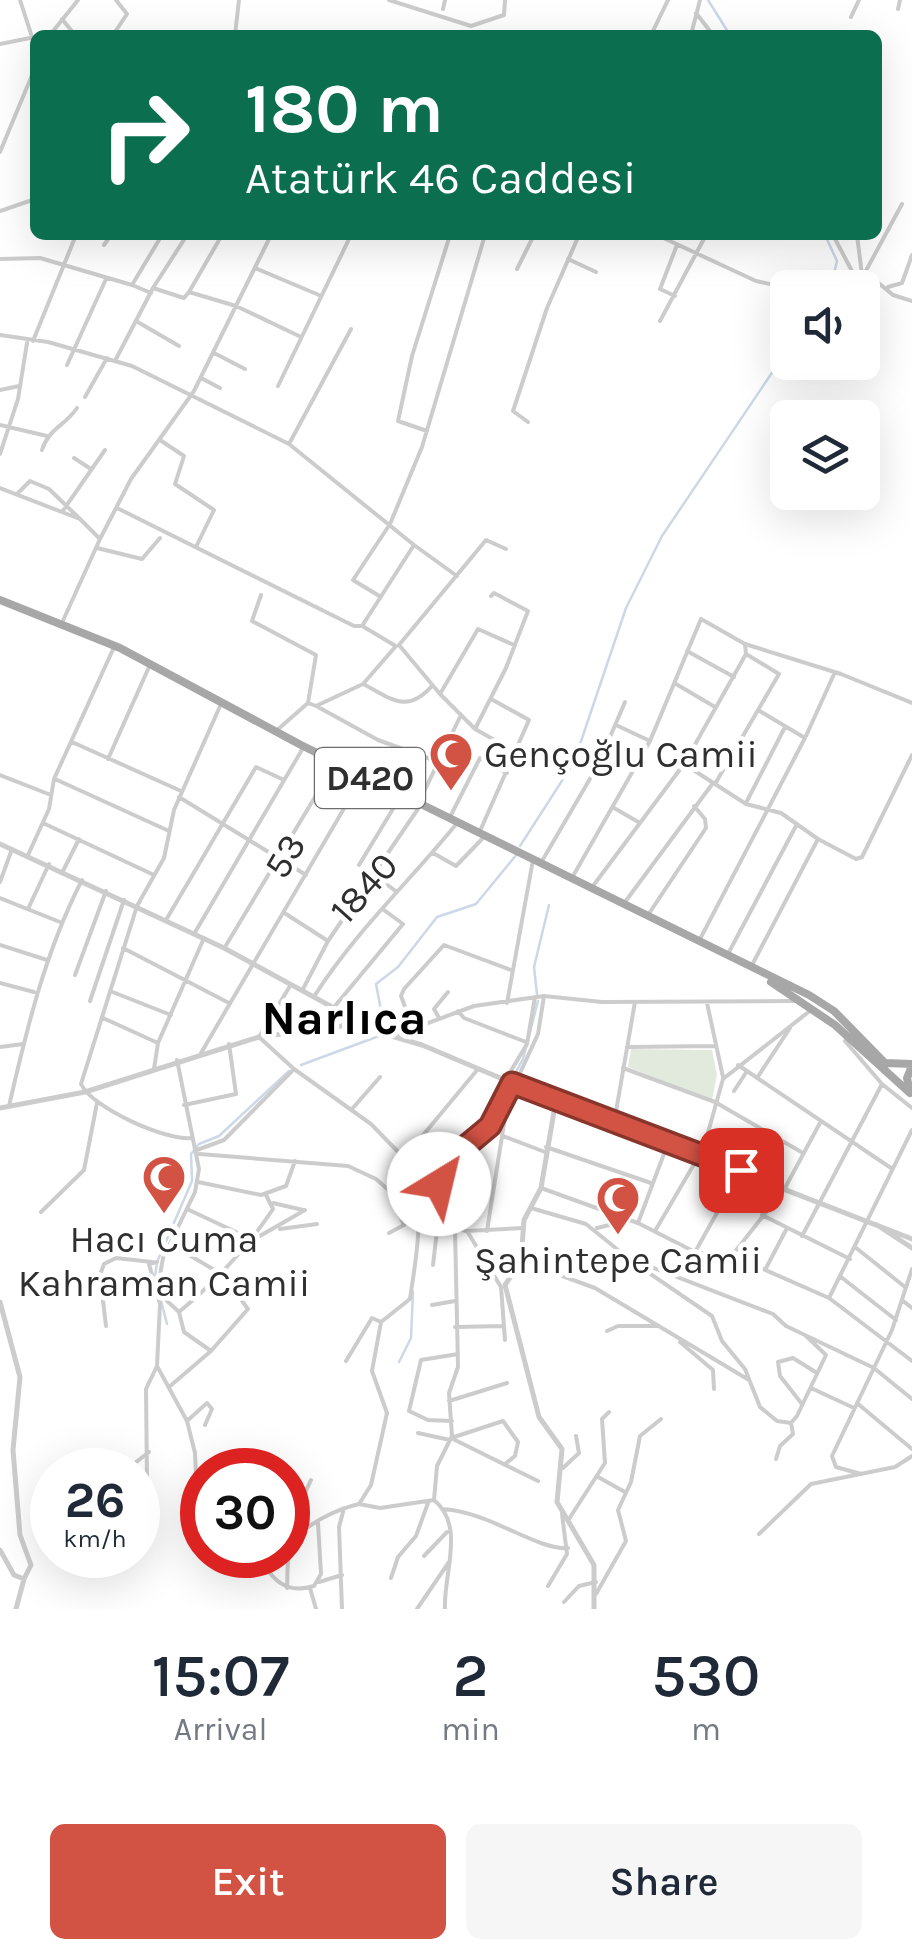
<!DOCTYPE html>
<html lang="en">
<head>
<meta charset="utf-8">
<style>
	:root { --surface:#fff; --page:#f6f6f7; --text:#1f2937; --muted:#747a83; --accent:#d25244 }
	body { margin:0; font-family:Karla,sans-serif; background:var(--page); color:var(--text); height:100vh; display:flex; flex-direction:column; font-size:38px; white-space:nowrap }
	* { box-sizing:border-box; margin:0 }
	p { font-size:32px; color:var(--muted) }
	.icon { flex:none; width:55px; height:55px; fill:none; stroke:currentColor; stroke-width:2; stroke-linecap:round; stroke-linejoin:round }
	.map { position:relative; height:1609px; overflow:hidden }
	.drawer { display:flex; flex-direction:column; background:var(--surface); flex:1 }
	.drawer>* { flex:none }
	.guide { position:absolute; left:30px; top:30px; width:852px; height:210px; border-radius:15px; box-shadow:0 10px 40px #0002; background:#0b6e4f; color:#fff; overflow:hidden }
	.fabs { position:absolute; left:770px; top:270px; display:grid; gap:20px }
	.fabs a { display:grid; place-items:center; width:110px; height:110px; border-radius:15px; background:var(--surface); box-shadow:0 10px 40px #0002; font-size:50px }
	.speed { position:absolute; left:30px; top:1448px; display:flex; gap:20px; font-size:50px; font-weight:700; text-align:center }
	.speed>* { display:grid; place-content:center; width:130px; height:130px; border-radius:50%; background:var(--surface); box-shadow:0 10px 40px #0002; line-height:1 }
	.speed small { font-size:25px; font-weight:400 }
	.speed .limit { border:15px solid #d22; background:#fff; color:#111 }
	.pin { position:absolute; display:grid; place-items:center; width:85px; height:85px; color:#fff; margin:-42px; border-radius:20px; box-shadow:0 5px 15px #0006 }
	.me { position:absolute; width:110px; margin:-55px; rotate:36deg; stroke-linejoin:round; filter:drop-shadow(0 0 8px #0008) }
	.turn { display:flex; align-items:center; gap:35px; height:210px; padding:0 50px; font-size:45px }
	.turn .icon { width:130px; height:130px; stroke-width:2.5 }
	.turn b { display:block; font-size:70px; line-height:85px }
	.eta { display:flex; justify-content:space-evenly; align-items:center; height:170px; text-align:center }
	.eta b { font-size:60px; font-weight:600; line-height:70px }
	.button { display:flex; gap:20px; margin-top:auto; padding:20px 50px }
	.button a { flex:1; height:115px; border-radius:15px; background:var(--accent); color:#fff; font-size:40px; font-weight:600; line-height:115px; text-align:center }
	.button a+a { background:var(--page); color:var(--text) }
	.map>svg:first-child { display:block }
</style>
</head>
<body>
<div class="map">
<svg width="912" height="1609" viewBox="0 0 912 1609">
	<rect width="100%" height="100%" fill="#fff"/>
	<path fill="#e2eade" d="M631,1049L712,1050L717,1075L712,1100L628,1067Z"/>
	<g fill="none" stroke-linecap="round" stroke-linejoin="round">
		<path stroke="#ccd8e8" stroke-width="2.5" d="M708,0L730,35
			M825,235L837,261L831,286
			M520,846L574,762L626,608L662,536L788,349
			M537,994L534,967L549,905
			M385,1031L376,984L398,967L437,917L476,904L517,854
			M301,1065L379,1036
			M421,1214L446,1157L491,1118L523,1059L538,1001
			M167,1324L155,1277L157,1262L192,1181L191,1154L199,1144L219,1136L289,1071
			M399,1362L411,1338L413,1292"/>
		<path stroke="#ccc" stroke-width="4" d="M20,0L32,37
			M389,0L471,26L504,15L505,0
			M443,9L445,0
			M898,9L900,0
			M696,13L713,35
			M851,17L859,0
			M62,19L75,35
			M50,35L78,0
			M113,35L127,14L116,0
			M235,35L239,0
			M651,35L668,0
			M691,35L700,0
			M0,44L35,37
			M0,152L35,68
			M878,158L879,157
			M0,211L35,199
			M222,235L189,292L236,306L299,336
			M657,235L756,281L788,288
			M833,235L853,273L862,278L902,204
			M857,235L862,275
			M104,245L111,235
			M0,259L40,258L132,285L162,235
			M568,259L596,272
			M255,268L319,295
			M517,269L534,235
			M132,285L151,293
			M888,287L902,283L912,255
			M153,288L187,235
			M808,288H832
			M852,288L875,280L893,295L912,301
			M675,296L660,289L677,245
			M136,321L179,346
			M660,321L706,235
			M0,335L48,342L132,366L289,444L351,329
			M33,341L76,235
			M214,353L245,369
			M116,359L153,288L184,298L189,292
			M67,365L106,279
			M201,378L220,388
			M278,386L351,235
			M0,390L19,386
			M85,397L107,358
			M528,422L513,411L547,308L579,235
			M0,425L47,436
			M427,431L398,421L412,356L450,235
			M160,440L184,456L175,484L214,510L196,547
			M289,444L414,545
			M42,450C49,428 65,426 77,408
			M0,454L18,399L27,343
			M74,458L91,469
			M0,488L80,519L100,539L131,479L194,391L271,235
			M17,494L30,481L49,489L80,519
			M119,509L354,626H362L414,545L457,576
			M62,512L105,450
			M97,548L142,559L160,538
			M261,595L252,621L316,655L308,703
			M491,596L494,593L528,611L506,668L475,729L440,694L478,629L514,645
			M381,597L353,580L390,524L422,447L485,235
			M61,625L100,539
			M364,627L394,645
			M745,644L841,674L912,703
			M687,651L734,677
			M363,684L396,646
			M676,684L715,707
			M440,694L399,645L486,540L506,549
			M318,707L378,740L436,761
			M616,725L650,741
			M475,729L514,751
			M276,731L308,703L316,706L363,684C391,698 406,715 432,686
			M806,736L835,672
			M72,742L181,791
			M108,759L149,667
			M684,764L746,804L781,813L818,839L751,967
			M0,775L51,795
			M55,779L169,831
			M715,784L779,674L746,654
			M179,797L306,875
			M419,802L460,717
			M746,803L785,727
			M614,808L640,823
			M450,817L480,758L507,773
			M43,823L154,875
			M480,831L529,720L491,699
			M818,839L856,859L862,857L912,755
			M433,853L456,866L483,838
			M28,855L49,809L54,779L115,645
			M542,861L598,765L625,702
			M359,865L402,794
			M63,871L79,839
			M374,875L397,892
			M573,876L650,741L701,619L745,644L746,654L684,764L593,886
			M0,882L12,849
			M0,898L60,922
			M625,902L713,783
			M28,909L49,864
			M286,914L328,941
			M648,915L706,828L705,819L694,806
			M166,920L256,767L284,780
			M194,934L303,748
			M699,941L805,738L758,710
			M0,945L47,960
			M225,947L336,762
			M123,948L229,1003
			M729,952L797,824
			M75,975L106,891
			M0,983L34,992
			M290,986L259,1037L294,1069L371,1124L404,1158L478,1069
			M303,989L328,941L422,803
			M110,991L171,1015
			M315,995C356,931 410,881 458,822
			M90,1001L124,900
			M507,1003L533,860
			M707,1003L723,1077
			M335,1006L403,924L384,910
			M458,1011L464,1018L526,1042
			M438,1016L434,1009L448,992
			M103,1018L158,1043
			M412,1025L401,996L404,989L444,945L511,970
			M393,1036L474,1006L544,996L602,1002L796,1001
			M845,1041L882,1084L912,1108
			M0,1047L23,1044
			M627,1047L715,1046
			M201,1053L363,776
			M738,1065L891,1168
			M623,1068L715,1102L803,1153
			M154,1069L158,1043L204,938
			M757,1078L790,1028
			M506,1079L527,1044L535,997
			M515,1084L538,1034L544,996
			M734,1091L747,1071
			M184,1105L236,1094L229,1044
			M9,1106C27,1028 45,952 82,880
			M352,1109L380,1077
			M614,1123L635,1002
			M503,1136L545,1152
			M192,1138C166,1141 92,1108 81,1084L137,906L164,858L174,810L221,704
			M546,1147L651,1183
			M197,1150L224,1140L294,1069
			M199,1154L348,1166L376,1179L419,1217L466,1231L522,1228
			M702,1154L723,1079L811,1010
			M198,1182L261,1195L286,1186L295,1161
			M541,1188L638,1223L695,1252L745,1261L829,1298L912,1130
			M273,1203L303,1210
			M531,1208L586,1224L628,1258L773,1314L786,1326L874,1368L912,1399
			M187,1209L253,1240L305,1210
			M41,1212L84,1170L97,1103
			M762,1215L850,1259
			M428,1217L449,1166L490,1126L509,1089
			M638,1223L668,1143
			M597,1228L630,1220
			M280,1229L317,1224
			M467,1231L501,1287L505,1340
			M487,1231L509,1092
			M655,1231L700,1154
			M389,1233L404,1225L393,1201
			M802,1236L882,1084
			M172,1245L223,1275L248,1309L211,1351L184,1332L179,1312L166,1300L159,1281L163,1258L195,1192L199,1169L177,1060
			M855,1247L905,1287
			M695,1252L741,1170
			M730,1258L785,1188L821,1121
			M630,1260L712,1316L722,1341L745,1369L760,1407L777,1421L791,1423L797,1416L826,1355L806,1336
			M521,1261L595,1288L749,1380
			M157,1262L149,1264L160,1304L157,1366L187,1421L195,1453L197,1497L202,1507
			M433,1265L438,1222
			M765,1270L786,1230
			M841,1277L896,1320
			M829,1298L912,1361
			M902,1300L912,1308
			M432,1305L455,1301
			M179,1312C216,1281 246,1250 273,1209L266,1195
			M106,1326L100,1275L104,1264L116,1258L152,1262
			M455,1327L504,1326
			M607,1331L618,1326H657
			M680,1342L713,1370L714,1389
			M346,1361L372,1318L381,1322
			M169,1387L211,1351
			M811,1388L854,1408
			M449,1401L507,1383
			M857,1403L912,1449
			M802,1404L780,1376L778,1362L793,1358L817,1373
			M187,1421L207,1403L212,1409L205,1425
			M452,1421L428,1420L409,1411L421,1360L458,1354
			M418,1433L450,1440
			M776,1459L780,1446L793,1434L791,1423
			M505,1464L515,1456L518,1442L503,1421L451,1438L538,1481
			M116,1466L135,1463L149,1452
			M563,1468L579,1453L576,1436
			M861,1474L836,1467L832,1456L892,1330L912,1269
			M598,1477L625,1492
			M147,1479L146,1389L157,1366
			M434,1500C466,1526 443,1575 445,1609
			M359,1504L380,1508L434,1500L437,1466L452,1436L449,1393L458,1367L455,1229
			M442,1509C488,1511 538,1551 568,1548
			M569,1519L605,1463L602,1419L609,1412
			M288,1529L311,1480
			M759,1534L811,1484L895,1467L912,1456
			M257,1555C273,1579 284,1595 314,1586L321,1574L318,1523
			M424,1556L447,1532
			M267,1571L272,1555
			M391,1578L398,1557L416,1536L428,1503
			M319,1582L342,1575
			M548,1586L567,1554L562,1514
			M287,1588C288,1575 286,1559 291,1547C300,1525 338,1509 359,1504L371,1485L387,1413L372,1371L381,1322L410,1299C416,1256 429,1197 404,1158
			M310,1588L316,1609
			M596,1594L626,1541L618,1510L631,1482L640,1436L661,1419
			M564,1602L579,1586L596,1582
			M342,1609L339,1527L344,1508
			M417,1609L449,1562"/>
		<path stroke="#ccc" stroke-width="5" d="M0,844L224,948L378,1032L422,1045L505,1080
			M508,1082L912,1239
			M556,1100L541,1188L524,1220L521,1261L505,1285L539,1417L562,1449L557,1502L594,1565V1609
			M0,1108L85,1092L259,1037L342,1026L352,1018
			M877,1225L912,1248
			M0,1302L20,1377L13,1450L20,1535L31,1565L24,1579L14,1575L0,1550
			M16,1609L24,1579"/>
		<path stroke="#a7a7a7" stroke-width="8" d="M0,600L120,648L301,745L809,995L834,1011L885,1063L912,1064
			M771,982L835,1025L910,1093
			M910,1092L907,1078L912,1066"/>
	</g>
	<g fill="none" stroke-linecap="round" stroke-linejoin="round">
		<defs>
			<path id="route" d="M439,1184L460,1151L490,1126L512,1083L741,1170"/>
		</defs>
		<use href="#route" stroke="#88352c" stroke-width="25"/>
		<use href="#route" stroke="#d25244" stroke-width="18"/>
	</g>
	<defs>
		<symbol id="mosque-pin" viewBox="-11 -11 22 30"><path d="M0 17L-7.5 6A9.5 9.5 0 1 1 7.5 6Z" fill="#d25244" stroke="#fff"/><path d="M3.5-4.9A6 6 0 1 0 3.5 4.9A5 5 0 1 1 3.5-4.9Z" fill="#fff"/></symbol>
	</defs>
	<g fill-rule="evenodd">
		<use href="#mosque-pin" x="426" y="729" width="50" height="68"/>
		<use href="#mosque-pin" x="139" y="1152" width="50" height="68"/>
		<use href="#mosque-pin" x="593" y="1173" width="50" height="68"/>
	</g>
	<g text-anchor="middle" dominant-baseline="central" stroke-width="10" stroke-linejoin="round" paint-order="stroke">
		<rect fill="#fff" stroke="#6d6d6d" stroke-width="2.5" x="315" y="748" width="110" height="60" rx="8"/>
		<g font-size="35" font-weight="bold" fill="#2f2f2f">
			<text x="370" y="778">D420</text>
		</g>
		<g font-size="38" fill="#2f2f2f" stroke="#fff">
			<text x="484" y="754" text-anchor="start">Gençoğlu Camii</text>
			<text x="164" y="1239">Hacı Cuma<tspan x="164" dy="44">Kahraman Camii</tspan></text>
			<text x="618" y="1260">Şahintepe Camii</text>
		</g>
		<g font-size="38" fill="#2f2f2f" stroke="#fff">
			<text transform="translate(285 856) rotate(-60)">53</text>
			<text transform="translate(364 888) rotate(-48)">1840</text>
		</g>
		<g font-size="48" font-weight="bold" fill="#000" stroke="#fff">
			<text x="344" y="1018">Narlıca</text>
		</g>
	</g>
</svg>
<div class="fabs">
<a><svg class="icon" aria-label="sound" viewBox="0 0 24 24"><path d="M4 9h4l5-4v14l-5-4H4zM17 9q2 3 0 6"/></svg></a>
<a><svg class="icon" aria-label="layers" viewBox="0 0 24 24"><path d="M12 4l9 5-9 5-9-5zM3 14l9 5 9-5"/></svg></a>
</div>
<div class="speed"><div>26<small>km/h</small></div><div class="limit">30</div></div>
<div class="pin" style="left:741px;top:1170px;background:#d93025"><svg class="icon" aria-label="arrive" viewBox="0 0 24 24"><path d="M6 21V4h12l-3 4 3 4H6"/></svg></div>
<svg class="me" style="left:439px;top:1184px" viewBox="-20 -20 40 40"><circle r="19" fill="#fff"/><path d="M0-13L10 11 0 6-10 11z" fill="#d25244"/></svg>
<div class="guide">
<div class="turn"><svg class="icon" aria-label="right" viewBox="0 0 24 24"><path d="M7 20v-9h11M14 6l5 5-5 5"/></svg><div><b>180 m</b>Atatürk 46 Caddesi</div></div>
</div>
</div>
<section class="drawer">
<div class="eta">
<div><b>15:07</b><p>Arrival</p></div>
<div><b>2</b><p>min</p></div>
<div><b>530</b><p>m</p></div>
</div>
<div class="button"><a>Exit</a><a>Share</a></div>
</section>
</body>
</html>
